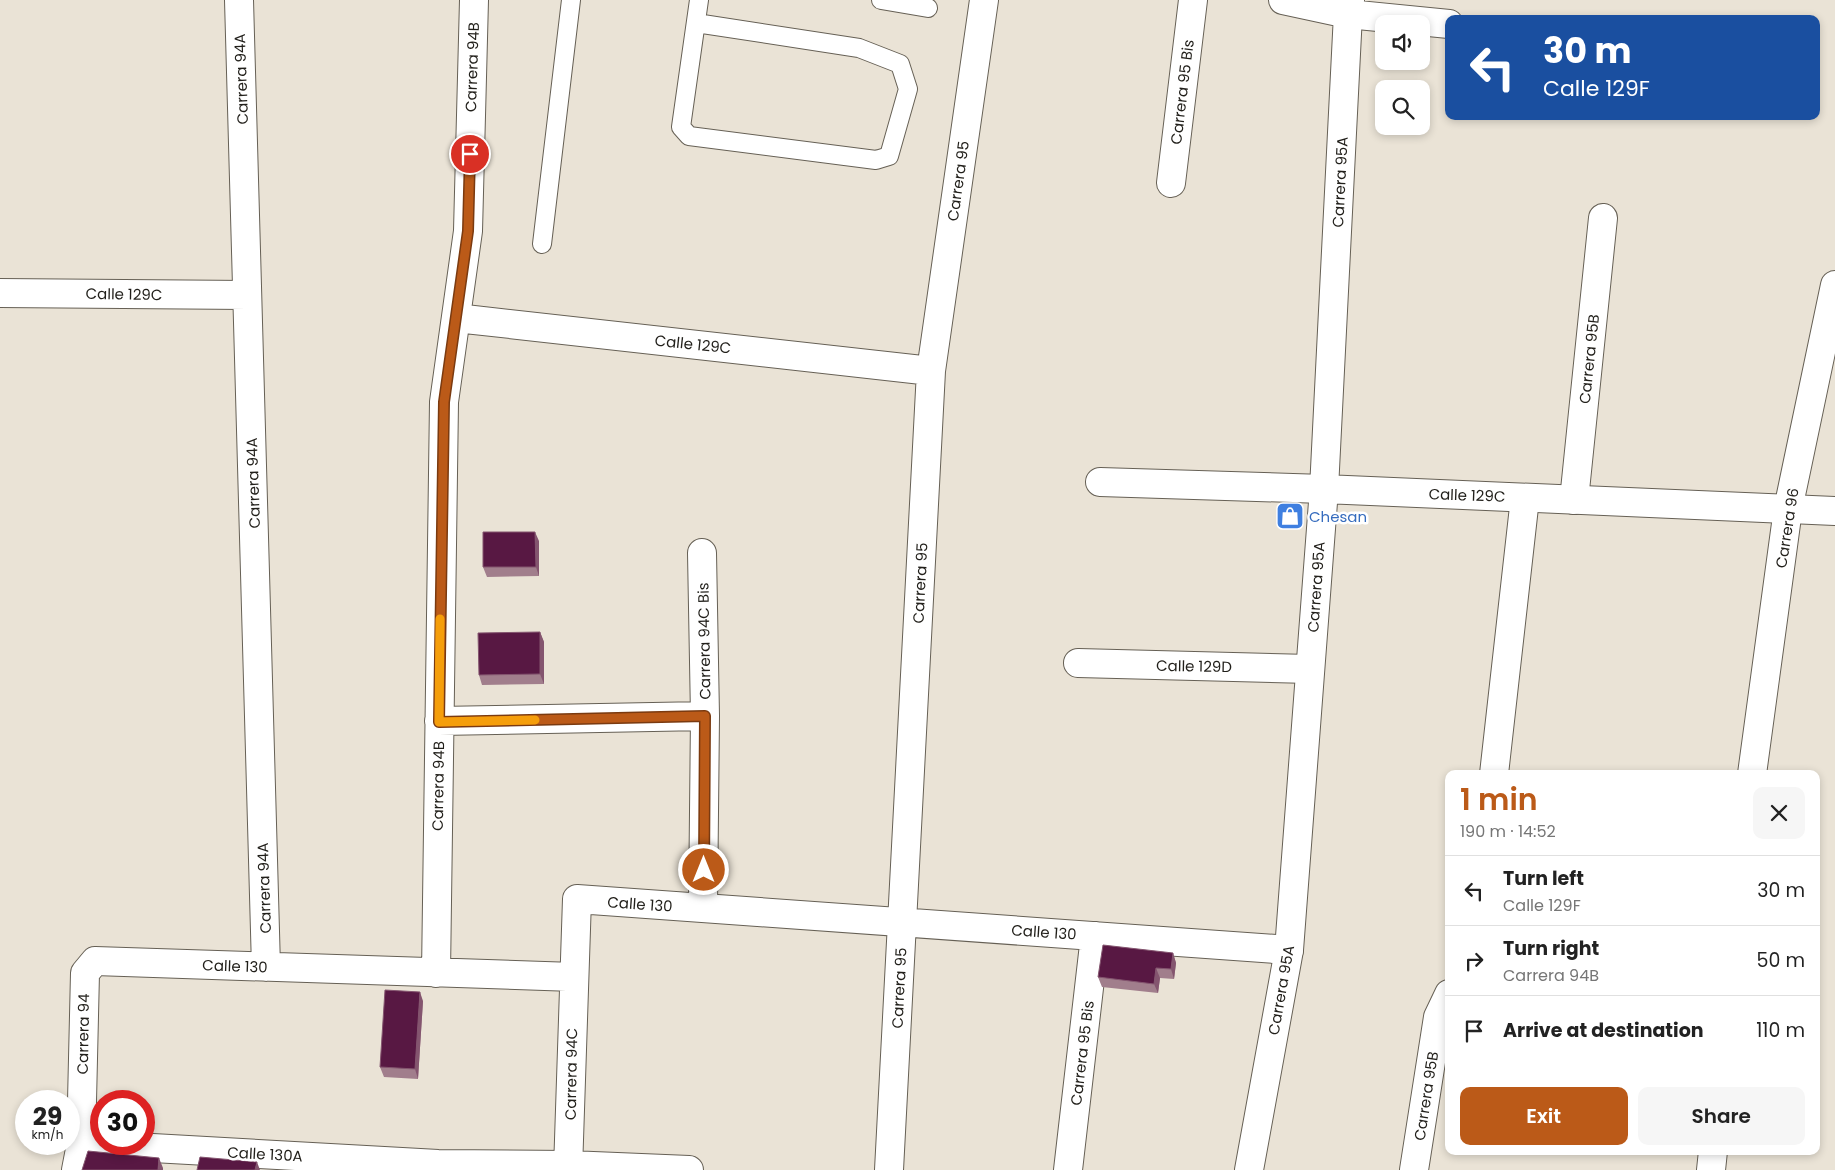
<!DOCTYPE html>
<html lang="en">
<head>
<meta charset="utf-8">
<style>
	:root { --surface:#fff; --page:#f6f6f6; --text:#222; --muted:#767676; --line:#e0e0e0; --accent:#bb5a18 }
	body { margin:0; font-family:Poppins,sans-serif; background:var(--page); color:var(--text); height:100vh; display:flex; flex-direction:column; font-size:19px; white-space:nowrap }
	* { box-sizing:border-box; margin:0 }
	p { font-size:16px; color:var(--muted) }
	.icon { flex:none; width:28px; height:28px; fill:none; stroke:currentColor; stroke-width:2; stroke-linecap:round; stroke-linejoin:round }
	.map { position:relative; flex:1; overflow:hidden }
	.side { position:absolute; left:1445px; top:770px; width:375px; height:385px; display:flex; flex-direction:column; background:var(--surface); border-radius:10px; box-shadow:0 2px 8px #0003 }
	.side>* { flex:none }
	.guide { position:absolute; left:1445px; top:15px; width:375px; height:105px; border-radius:10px; box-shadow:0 2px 8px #0003; background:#1a4fa0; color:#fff; overflow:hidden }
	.fabs { position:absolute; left:1375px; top:15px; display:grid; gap:10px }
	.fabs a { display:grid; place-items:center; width:55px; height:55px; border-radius:10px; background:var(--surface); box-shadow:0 2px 8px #0003; font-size:25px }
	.speed { position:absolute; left:15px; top:1090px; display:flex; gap:10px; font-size:25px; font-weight:700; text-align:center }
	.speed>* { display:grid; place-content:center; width:65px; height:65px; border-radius:50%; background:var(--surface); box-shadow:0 2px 8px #0003; line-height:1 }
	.speed small { font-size:12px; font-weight:400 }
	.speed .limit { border:8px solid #d22; background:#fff; color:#111 }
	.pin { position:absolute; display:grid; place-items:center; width:42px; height:42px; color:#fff; margin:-21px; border:2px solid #fff; border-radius:50%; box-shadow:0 1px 5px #0007 }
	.me { position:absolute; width:55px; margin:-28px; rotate:0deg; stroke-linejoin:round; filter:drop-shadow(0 0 4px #0008) }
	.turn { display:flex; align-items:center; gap:18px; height:105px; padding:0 15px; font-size:22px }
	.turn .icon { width:65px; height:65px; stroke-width:2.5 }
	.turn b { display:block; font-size:35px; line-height:42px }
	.round { display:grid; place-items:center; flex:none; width:52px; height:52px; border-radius:10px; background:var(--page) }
	.head { display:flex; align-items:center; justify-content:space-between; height:85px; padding:0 15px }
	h1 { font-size:30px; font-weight:600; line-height:38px; color:var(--accent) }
	.primary-button { display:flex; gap:10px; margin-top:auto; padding:10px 15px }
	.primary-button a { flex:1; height:58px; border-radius:10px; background:var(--accent); color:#fff; font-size:20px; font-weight:600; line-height:58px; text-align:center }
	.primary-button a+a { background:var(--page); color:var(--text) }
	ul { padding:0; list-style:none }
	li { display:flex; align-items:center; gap:15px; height:70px; padding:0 15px; border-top:1px solid var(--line) }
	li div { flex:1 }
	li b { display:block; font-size:19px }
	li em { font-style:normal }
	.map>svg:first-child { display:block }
</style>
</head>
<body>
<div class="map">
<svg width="1835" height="1170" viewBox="0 0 1835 1170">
	<rect width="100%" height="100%" fill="#eae3d6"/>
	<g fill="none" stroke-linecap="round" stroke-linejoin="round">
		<defs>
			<path id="lane" d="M881,0L928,8
				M696,23L859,48L900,64L908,89L889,156L876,160L689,136L681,127L699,0
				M542,244L571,0"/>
			<path id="street" d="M239,0L266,967
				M1350,0L1348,14L1449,24
				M1171,183L1193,0
				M0,293L247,295
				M456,318L931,371
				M1100,482L1324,489
				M1574,500L1603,218
				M702,553L705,716L703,908
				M1078,663L1310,669
				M439,721L705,716
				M1494,774L1525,498
				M1752,774L1788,509L1835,285
				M436,973L444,402L468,231L474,0
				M81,1144L438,1164L569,1165L689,1170
				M76,1170L81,1144L85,973L95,961L574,977
				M568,1170L577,899L1289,950
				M889,1170L931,371L984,0
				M1068,1170L1095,936
				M1414,1170L1438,1017L1449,994
				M1711,1170L1713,1151"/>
			<path id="secondary" d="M1324,489L1835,511
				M1249,1170L1289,950L1324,489L1348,14L1283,0"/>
		</defs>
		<use href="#lane" stroke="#666055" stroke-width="20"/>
		<use href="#street" stroke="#666055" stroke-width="30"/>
		<use href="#secondary" stroke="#666055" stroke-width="30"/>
		<use href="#lane" stroke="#fff" stroke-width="18"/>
		<use href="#street" stroke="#fff" stroke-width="28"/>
		<use href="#secondary" stroke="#fff" stroke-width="28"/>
	</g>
	<path fill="#a17e8c" d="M539,541V576L487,577L483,567Z
		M540,632L544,642V684L482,685L479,675Z
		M1173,953L1176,963L1174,979L1160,978L1158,993L1102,987L1098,977Z
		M423,1001L418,1079L384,1077L380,1067Z"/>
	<path fill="#84556f" d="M535,532L539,541V576L536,567Z
		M540,632L544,642V684L540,674Z
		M1173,953L1176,963L1174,979L1171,969Z
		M1156,968L1160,978L1158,993L1154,984Z
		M420,992L423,1001L418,1079L415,1069Z
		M159,1158L163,1168V1170H158Z
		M257,1162L260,1170H255Z"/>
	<path fill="#581843" stroke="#84556f" d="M483,532H535L536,567H483Z
		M540,632V674L479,675L478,633Z
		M1103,945L1173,953L1171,969L1156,968L1154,984L1098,977Z
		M385,990L420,992L415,1069L380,1067Z
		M88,1151L159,1158L158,1170H82Z
		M200,1157L257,1162L255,1170H197Z"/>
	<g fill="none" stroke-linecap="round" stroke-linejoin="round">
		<defs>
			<path id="route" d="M470,154L468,231L444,402L439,722L705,716L704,870"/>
		</defs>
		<use href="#route" stroke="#7a3a10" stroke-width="12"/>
		<use href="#route" stroke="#bb5a18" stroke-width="9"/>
		<path stroke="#f59e0b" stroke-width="9" d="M440,619L439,722L535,720"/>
	</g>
	<defs>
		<symbol id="shop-square" viewBox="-11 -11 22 22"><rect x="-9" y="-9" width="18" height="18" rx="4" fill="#3f7fe0" stroke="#fff"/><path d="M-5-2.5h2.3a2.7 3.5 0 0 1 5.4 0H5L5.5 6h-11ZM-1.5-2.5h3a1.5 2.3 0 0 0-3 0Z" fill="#fff"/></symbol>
	</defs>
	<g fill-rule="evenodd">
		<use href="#shop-square" x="1274" y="500" width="32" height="32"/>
	</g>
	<g text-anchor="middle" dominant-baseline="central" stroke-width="5" stroke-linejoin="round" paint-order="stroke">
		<g font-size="15" fill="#211f1a" stroke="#fff">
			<text transform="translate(472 67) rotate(-88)">Carrera 94B</text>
			<text transform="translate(241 79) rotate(-92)">Carrera 94A</text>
			<text transform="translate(1182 92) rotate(-83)">Carrera 95 Bis</text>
			<text transform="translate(958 181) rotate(-82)">Carrera 95</text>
			<text transform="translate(1340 182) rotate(-87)">Carrera 95A</text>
			<text transform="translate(124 294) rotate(1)">Calle 129C</text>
			<text transform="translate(693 344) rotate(6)">Calle 129C</text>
			<text transform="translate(1589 359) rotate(-84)">Carrera 95B</text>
			<text transform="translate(253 483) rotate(-92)">Carrera 94A</text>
			<text transform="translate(1467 495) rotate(2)">Calle 129C</text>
			<text transform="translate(1787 528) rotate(-81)">Carrera 96</text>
			<text transform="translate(920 583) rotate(-87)">Carrera 95</text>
			<text transform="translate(1316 587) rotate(-86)">Carrera 95A</text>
			<text transform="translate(704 641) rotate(-91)">Carrera 94C Bis</text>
			<text transform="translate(1194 666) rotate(1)">Calle 129D</text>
			<text transform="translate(438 786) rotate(-89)">Carrera 94B</text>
			<text transform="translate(264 888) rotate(-92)">Carrera 94A</text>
			<text transform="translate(640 904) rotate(4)">Calle 130</text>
			<text transform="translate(1044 932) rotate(4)">Calle 130</text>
			<text transform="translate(235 966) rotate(2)">Calle 130</text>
			<text transform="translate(899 988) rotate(-87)">Carrera 95</text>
			<text transform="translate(1281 990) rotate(-80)">Carrera 95A</text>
			<text transform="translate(83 1034) rotate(-89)">Carrera 94</text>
			<text transform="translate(1082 1053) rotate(-83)">Carrera 95 Bis</text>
			<text transform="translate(571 1074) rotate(-89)">Carrera 94C</text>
			<text transform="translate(1426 1096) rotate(-81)">Carrera 95B</text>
			<text transform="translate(265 1154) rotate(3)">Calle 130A</text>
		</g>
		<g font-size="15" fill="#366cbe" stroke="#fff" text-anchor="start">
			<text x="1309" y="516">Chesan</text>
		</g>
	</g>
</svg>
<div class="fabs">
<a><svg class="icon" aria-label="sound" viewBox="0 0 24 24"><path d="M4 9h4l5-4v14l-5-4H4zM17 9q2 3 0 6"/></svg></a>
<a><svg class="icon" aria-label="search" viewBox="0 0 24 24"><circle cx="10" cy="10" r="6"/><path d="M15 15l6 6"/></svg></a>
</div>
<div class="speed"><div>29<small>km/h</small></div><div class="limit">30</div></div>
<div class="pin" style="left:470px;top:154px;background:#d93025"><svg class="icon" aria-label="arrive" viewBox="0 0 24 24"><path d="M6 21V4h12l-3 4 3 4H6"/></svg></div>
<svg class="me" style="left:704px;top:870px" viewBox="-20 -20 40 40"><circle r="17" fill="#bb5a18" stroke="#fff" stroke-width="3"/><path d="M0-11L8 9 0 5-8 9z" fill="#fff"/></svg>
<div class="guide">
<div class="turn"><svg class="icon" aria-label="left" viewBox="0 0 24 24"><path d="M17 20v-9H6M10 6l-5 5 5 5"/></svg><div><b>30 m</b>Calle 129F</div></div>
</div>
<section class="side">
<div class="head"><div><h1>1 min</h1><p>190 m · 14:52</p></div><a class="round"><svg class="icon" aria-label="close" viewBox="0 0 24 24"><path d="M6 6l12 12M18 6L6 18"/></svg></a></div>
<ul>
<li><svg class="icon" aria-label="left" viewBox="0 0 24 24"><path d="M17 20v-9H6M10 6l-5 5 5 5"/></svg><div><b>Turn left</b><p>Calle 129F</p></div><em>30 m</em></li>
<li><svg class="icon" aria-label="right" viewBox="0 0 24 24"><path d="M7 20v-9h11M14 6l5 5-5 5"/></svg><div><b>Turn right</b><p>Carrera 94B</p></div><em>50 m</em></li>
<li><svg class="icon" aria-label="arrive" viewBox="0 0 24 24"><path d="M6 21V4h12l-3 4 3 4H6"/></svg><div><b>Arrive at destination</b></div><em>110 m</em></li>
</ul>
<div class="primary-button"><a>Exit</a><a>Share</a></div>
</section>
</div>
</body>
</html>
